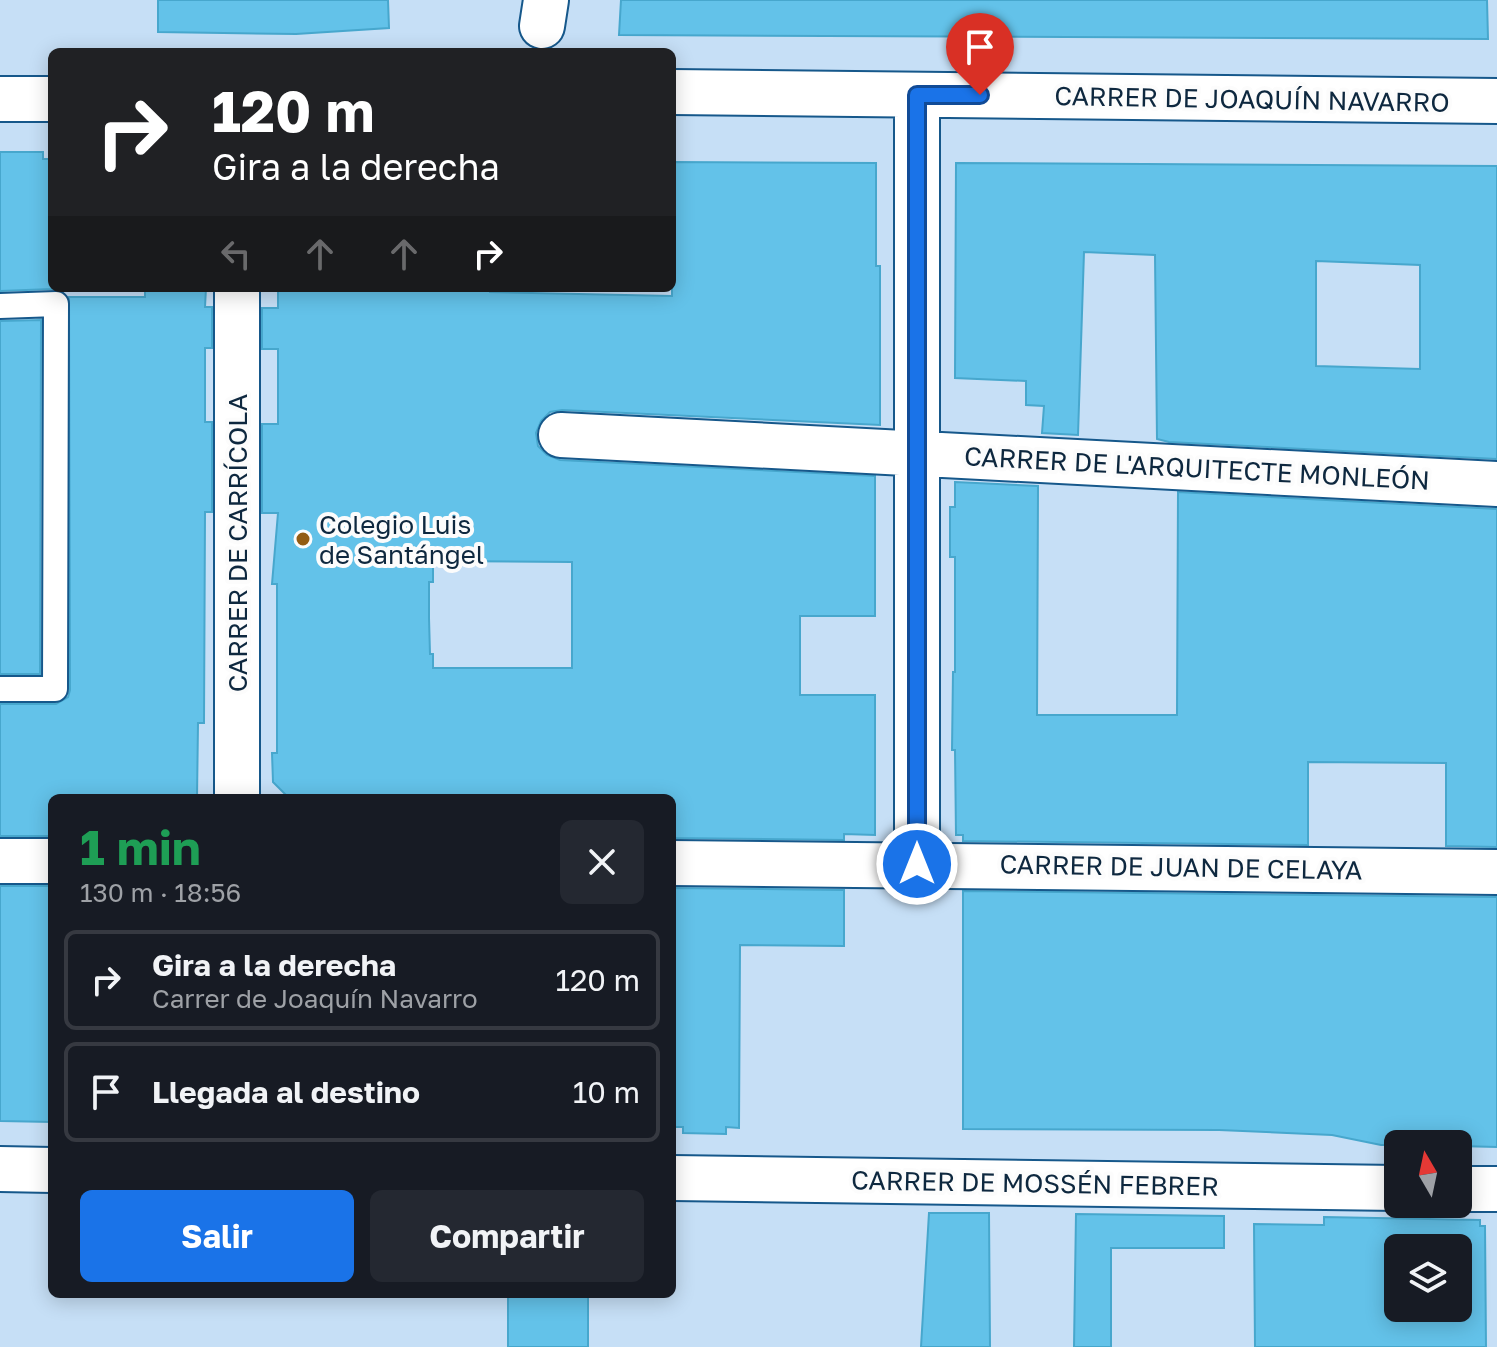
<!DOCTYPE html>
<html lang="es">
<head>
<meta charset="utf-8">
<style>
	:root { --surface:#171b24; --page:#242831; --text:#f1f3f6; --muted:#9ea1a6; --line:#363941; --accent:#1a73e8 }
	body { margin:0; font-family:"Golos Text",sans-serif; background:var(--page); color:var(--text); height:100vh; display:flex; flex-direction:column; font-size:30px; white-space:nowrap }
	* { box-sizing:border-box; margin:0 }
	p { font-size:26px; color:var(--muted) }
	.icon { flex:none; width:44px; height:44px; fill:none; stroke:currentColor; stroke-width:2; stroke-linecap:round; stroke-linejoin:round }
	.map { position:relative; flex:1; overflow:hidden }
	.panel { position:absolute; left:48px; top:794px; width:628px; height:504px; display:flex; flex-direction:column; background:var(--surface); border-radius:12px; box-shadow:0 4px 20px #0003 }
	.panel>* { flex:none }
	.banner { position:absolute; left:48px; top:48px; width:628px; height:244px; border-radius:12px; box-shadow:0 4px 20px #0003; background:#202124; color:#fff; overflow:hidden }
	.needle { width:52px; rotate:351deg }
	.controls { position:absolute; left:1384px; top:1130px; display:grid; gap:16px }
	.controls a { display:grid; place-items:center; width:88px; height:88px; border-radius:12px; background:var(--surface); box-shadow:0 4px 20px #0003; font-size:40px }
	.pin { position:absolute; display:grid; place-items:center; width:68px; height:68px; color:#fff; margin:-82px -34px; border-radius:50% 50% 50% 0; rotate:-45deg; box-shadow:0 0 8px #0007 }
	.pin .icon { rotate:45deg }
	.me { position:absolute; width:88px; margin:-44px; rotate:0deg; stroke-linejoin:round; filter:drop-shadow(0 0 6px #0008) }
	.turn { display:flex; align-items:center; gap:28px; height:168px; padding:0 32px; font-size:36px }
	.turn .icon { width:104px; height:104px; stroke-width:2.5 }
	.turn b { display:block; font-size:56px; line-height:68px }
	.lanes { display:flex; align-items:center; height:76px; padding:0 32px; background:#0003; justify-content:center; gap:40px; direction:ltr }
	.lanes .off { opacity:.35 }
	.round { display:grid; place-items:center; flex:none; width:84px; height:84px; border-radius:12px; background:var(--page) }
	.summary { display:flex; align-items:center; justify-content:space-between; height:136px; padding:0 32px }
	h1 { font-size:48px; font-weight:700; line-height:60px; color:#1e9e55 }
	.action { display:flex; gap:16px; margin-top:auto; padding:16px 32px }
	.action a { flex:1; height:92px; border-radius:12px; background:var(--accent); color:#fff; font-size:32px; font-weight:700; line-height:92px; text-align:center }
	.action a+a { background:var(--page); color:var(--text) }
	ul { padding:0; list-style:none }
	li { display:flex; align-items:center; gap:24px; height:100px; margin:0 16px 12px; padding:0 16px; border:4px solid var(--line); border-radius:12px }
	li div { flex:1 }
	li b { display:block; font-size:30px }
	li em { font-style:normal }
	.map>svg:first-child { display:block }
</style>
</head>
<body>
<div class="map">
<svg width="1497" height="1347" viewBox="0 0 1497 1347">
	<rect width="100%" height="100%" fill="#c6dff6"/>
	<path fill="#63c2e9" stroke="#47a7cd" stroke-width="2" fill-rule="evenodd" d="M158,0H388L389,28L296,34L158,32Z
		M621,0H1487L1488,39L619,35Z
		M0,152H43V159H52V289L0,291Z
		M672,162L876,163V266H880V425L562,410L550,412L541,421L536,433L538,446L547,455L560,460L875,476V616H800V695H875V835L844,834V840L672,838V798H289L273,782L272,753H277V584H272L278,513H262V424H278V349H262V308H278V288H490V292L672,296ZM433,561L572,562V668H433V654H430L429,618V582H433Z
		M956,163L1497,166V459L1169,442L1157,439L1155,255L1084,252L1078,435L1042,433L1044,406L1026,405V381L955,378ZM1316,261L1420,265V369L1316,366Z
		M145,288H206L205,307H212V348H205V422H212V512H205L204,723H198L197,798H52V836H0V704H56L68,697L70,690L69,297H145Z
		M41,320L40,674H0V321Z
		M955,482L1038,486L1037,715H1177L1178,492L1497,509V847L1446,846V763L1308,762V845L963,841V835H956L955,750H952L953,672H955V557H950V507H955Z
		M0,886H52V1122L0,1121Z
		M672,888L844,890V946L740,945L739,1128L726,1127V1134L683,1133V1127H672Z
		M963,891L1497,897V1147L1458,1146V1144L1381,1145L1332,1135L1219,1130L963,1129Z
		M929,1213H989L990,1347H921Z
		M1076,1214L1224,1216V1248H1111V1347H1074Z
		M1324,1217L1480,1220V1226H1485L1486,1347H1255L1254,1224L1324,1225ZM1398,1248H1458V1308H1398Z
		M508,1294H588V1347H508Z"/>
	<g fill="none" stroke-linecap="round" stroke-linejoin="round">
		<defs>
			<path id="service" d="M0,306L56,304L55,689H0"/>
			<path id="minor" d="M542,26L546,0
				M672,92L1497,101
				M0,99H52
				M237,288V798
				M561,435L1497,484
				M0,861H52
				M672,863L1497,872
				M917,864V95
				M0,1169L52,1170
				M672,1178L1398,1188
				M1458,1189H1497"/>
		</defs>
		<use href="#service" stroke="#16588b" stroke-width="28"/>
		<use href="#minor" stroke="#16588b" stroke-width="48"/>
		<use href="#service" stroke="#fff" stroke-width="24"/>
		<use href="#minor" stroke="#fff" stroke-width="44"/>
	</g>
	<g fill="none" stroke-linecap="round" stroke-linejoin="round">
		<defs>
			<path id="route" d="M917,864V95H980"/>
		</defs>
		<use href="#route" stroke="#114b97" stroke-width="20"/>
		<use href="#route" stroke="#1a73e8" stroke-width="14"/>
	</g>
	<circle fill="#935c13" stroke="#fcfcfc" stroke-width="3" cx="303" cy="539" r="8"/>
	<g text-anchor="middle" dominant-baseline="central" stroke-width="8" stroke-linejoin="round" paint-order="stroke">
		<g font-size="26" fill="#0e283f" stroke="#fcfcfc">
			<text transform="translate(1252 99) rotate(1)">CARRER DE JOAQUÍN NAVARRO</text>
			<text transform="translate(1197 468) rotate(3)">CARRER DE L'ARQUITECTE MONLEÓN</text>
			<text transform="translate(237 543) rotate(-90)">CARRER DE CARRÍCOLA</text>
			<text transform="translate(1181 867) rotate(1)">CARRER DE JUAN DE CELAYA</text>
			<text transform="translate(1035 1183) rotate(1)">CARRER DE MOSSÉN FEBRER</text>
		</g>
		<g font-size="26" fill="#0e283f" stroke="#fcfcfc" text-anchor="start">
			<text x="319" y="524">Colegio Luis<tspan x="319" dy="30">de Santángel</tspan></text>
		</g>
	</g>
</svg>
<div class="controls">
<a><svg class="needle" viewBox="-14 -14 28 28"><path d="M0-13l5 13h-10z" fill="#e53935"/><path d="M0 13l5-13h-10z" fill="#9ea1a6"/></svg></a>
<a><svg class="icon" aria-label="layers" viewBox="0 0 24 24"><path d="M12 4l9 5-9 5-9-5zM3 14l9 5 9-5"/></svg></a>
</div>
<div class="pin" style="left:980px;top:95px;background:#d93025"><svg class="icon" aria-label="arrive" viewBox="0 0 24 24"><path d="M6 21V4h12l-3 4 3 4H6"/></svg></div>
<svg class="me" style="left:917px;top:864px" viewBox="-20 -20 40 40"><circle r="17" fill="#1a73e8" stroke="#fff" stroke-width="3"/><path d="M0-11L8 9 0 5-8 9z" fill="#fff"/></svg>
<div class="banner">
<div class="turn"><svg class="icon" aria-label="right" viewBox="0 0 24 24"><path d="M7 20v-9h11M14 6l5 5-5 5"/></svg><div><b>120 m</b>Gira a la derecha</div></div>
<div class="lanes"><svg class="icon off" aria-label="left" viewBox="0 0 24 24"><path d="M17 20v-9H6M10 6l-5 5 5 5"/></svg><svg class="icon off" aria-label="ahead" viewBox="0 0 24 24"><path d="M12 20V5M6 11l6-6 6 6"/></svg><svg class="icon off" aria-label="ahead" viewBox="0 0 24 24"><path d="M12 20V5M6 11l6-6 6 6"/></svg><svg class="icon" aria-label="right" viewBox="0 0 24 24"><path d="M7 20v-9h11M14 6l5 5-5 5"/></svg></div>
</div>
<section class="panel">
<div class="summary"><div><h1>1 min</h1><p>130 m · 18:56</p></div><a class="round"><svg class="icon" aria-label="close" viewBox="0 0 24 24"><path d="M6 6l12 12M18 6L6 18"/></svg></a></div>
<ul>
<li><svg class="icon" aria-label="right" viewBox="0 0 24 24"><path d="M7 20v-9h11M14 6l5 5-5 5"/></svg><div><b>Gira a la derecha</b><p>Carrer de Joaquín Navarro</p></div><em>120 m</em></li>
<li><svg class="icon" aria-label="arrive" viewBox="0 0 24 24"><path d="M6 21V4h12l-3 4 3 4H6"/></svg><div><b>Llegada al destino</b></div><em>10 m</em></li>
</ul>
<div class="action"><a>Salir</a><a>Compartir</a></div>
</section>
</div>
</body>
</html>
